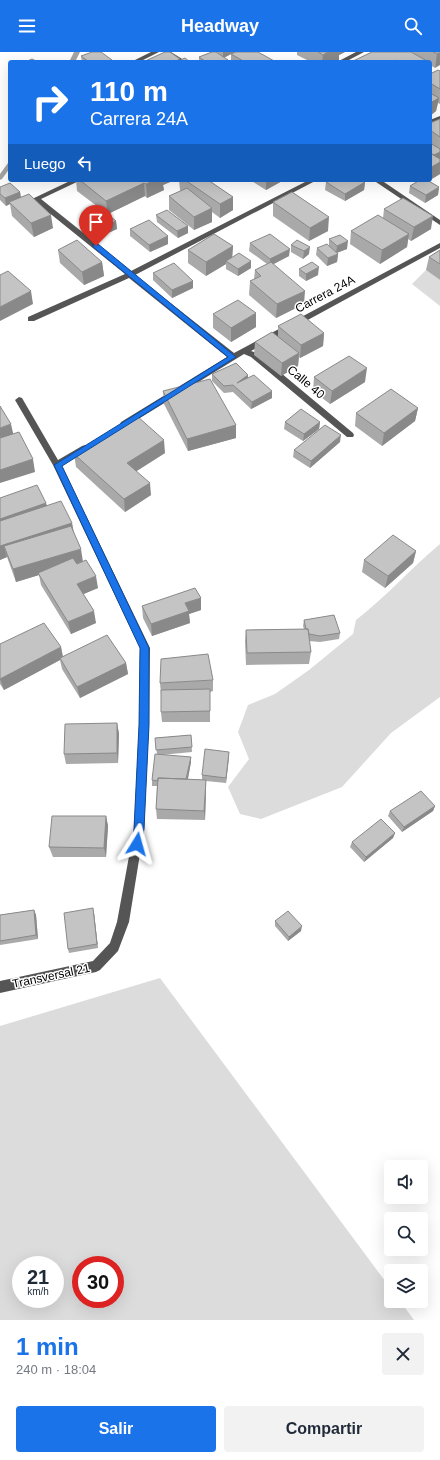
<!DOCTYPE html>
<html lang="es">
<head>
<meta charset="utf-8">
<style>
	:root { --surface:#fff; --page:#f2f2f3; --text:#1f2937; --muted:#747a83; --accent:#1a73e8 }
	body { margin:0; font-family:Arial,sans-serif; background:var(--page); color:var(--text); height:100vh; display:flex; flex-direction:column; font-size:15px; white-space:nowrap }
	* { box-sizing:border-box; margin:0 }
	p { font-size:13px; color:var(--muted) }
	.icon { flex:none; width:22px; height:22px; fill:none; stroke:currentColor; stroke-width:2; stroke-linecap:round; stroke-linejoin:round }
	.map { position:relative; height:1268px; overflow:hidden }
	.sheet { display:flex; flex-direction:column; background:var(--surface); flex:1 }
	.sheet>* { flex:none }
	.banner { position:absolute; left:8px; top:8px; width:424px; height:122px; border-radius:4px; box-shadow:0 4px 16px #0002; background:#1a73e8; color:#fff; overflow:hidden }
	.tools { position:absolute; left:384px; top:1108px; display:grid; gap:8px }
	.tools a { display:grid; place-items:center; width:44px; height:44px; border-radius:4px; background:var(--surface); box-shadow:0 4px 16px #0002; font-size:20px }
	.speed { position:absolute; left:12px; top:1204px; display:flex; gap:8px; font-size:20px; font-weight:700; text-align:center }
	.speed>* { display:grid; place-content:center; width:52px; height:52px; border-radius:50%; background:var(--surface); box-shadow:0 4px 16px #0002; line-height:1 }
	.speed small { font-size:10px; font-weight:400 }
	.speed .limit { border:6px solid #d22; background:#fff; color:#111 }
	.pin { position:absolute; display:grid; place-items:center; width:34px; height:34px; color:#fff; margin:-41px -17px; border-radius:50% 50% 50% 0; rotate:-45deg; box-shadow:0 0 4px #0007 }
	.pin .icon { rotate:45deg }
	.me { position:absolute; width:44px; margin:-22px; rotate:8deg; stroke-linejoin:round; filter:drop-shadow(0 0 3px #0008) }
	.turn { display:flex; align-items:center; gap:14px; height:84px; padding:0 16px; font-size:18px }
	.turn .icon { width:52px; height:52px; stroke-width:2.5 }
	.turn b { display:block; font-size:28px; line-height:34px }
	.then { display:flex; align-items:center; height:38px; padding:0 16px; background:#0003; gap:8px; font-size:15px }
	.round { display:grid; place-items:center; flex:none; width:42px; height:42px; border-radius:4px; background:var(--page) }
	.head { display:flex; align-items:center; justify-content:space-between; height:68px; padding:0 16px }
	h1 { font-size:24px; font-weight:700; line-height:30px; color:var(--accent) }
	.primary-button { display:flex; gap:8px; margin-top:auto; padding:8px 16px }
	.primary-button a { flex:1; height:46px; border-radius:4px; background:var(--accent); color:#fff; font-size:16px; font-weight:700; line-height:46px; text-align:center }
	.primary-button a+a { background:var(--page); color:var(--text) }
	header { display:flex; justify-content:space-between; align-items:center; height:52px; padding:0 16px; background:var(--accent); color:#fff; font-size:18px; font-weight:700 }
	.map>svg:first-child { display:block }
</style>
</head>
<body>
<header><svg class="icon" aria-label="menu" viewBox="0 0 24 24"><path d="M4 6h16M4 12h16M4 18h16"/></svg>Headway<svg class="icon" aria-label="search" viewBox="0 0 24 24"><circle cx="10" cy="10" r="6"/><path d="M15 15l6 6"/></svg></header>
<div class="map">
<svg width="440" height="1268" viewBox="0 0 440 1268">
	<rect width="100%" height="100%" fill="#fff"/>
	<path fill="#dcdcdc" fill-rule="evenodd" d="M426,218L440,228V254L412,232Z
		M440,492V645L391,681L342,735L261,767L240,762L228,735L249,707L238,680L248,653L275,642L309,618L353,582L356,568C386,545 411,516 440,492Z
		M160,926L391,1237V1249H400L414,1268H0V974ZM21,1213H55V1247H21ZM81,1213H115V1247H81Z"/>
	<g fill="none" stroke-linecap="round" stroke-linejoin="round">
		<path fill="#a3a3a3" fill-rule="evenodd" d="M74,0H80L75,10H69Z
			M10,110V116L2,127L0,128V122L8,111Z"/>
		<path fill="#555" fill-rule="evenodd" d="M151,0H159L139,10H131Z
			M164,0H171L187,10H180Z
			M356,0H364L345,10H337Z
			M440,64V69L430,73V68Z
			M72,128H81L41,147L131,219L309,128H317L135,223L234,301L440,191V196L251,299L257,301L353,381L354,383L353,385H347L251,305L244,302L127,374H121L120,372L121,370L227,305L129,226L34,269H28V265L125,222L32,147Z
			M373,128H381L440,168V173Z
			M19,345L22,346L58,408L82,394L85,393L89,396L62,414L150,596L149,673L144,777L129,870L118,899L100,918L96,920L0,941V929L93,909L110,891L117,870L134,777L139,673L140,596L53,413L15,348Z"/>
	</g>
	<path fill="#a9a9a9" d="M211,0H235L224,6L228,8V10H199V5Z
		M297,0H345L339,3V8L334,10H311L297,3Z
		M372,0H440L435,16L430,13V10H351Z
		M231,2L276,10H231Z
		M81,4L112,8V10H82Z
		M440,19V52L438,51L436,59L430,64V22Z
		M440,67V122L430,128V71Z
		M76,128H170V130L163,133L164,138L147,146L145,144L108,162L116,169L117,177L97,186L87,178L86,170L106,161L77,139Z
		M179,128H208L233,145V158L220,166L212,160V170L194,178L169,158V144L181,139L180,138Z
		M250,128H284L266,138Z
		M415,128H430L428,129L439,135L438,143L425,151L409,141L410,134L418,129Z
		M326,130H365L364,138L345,149L325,138Z
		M0,135L20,140L21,145L53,176L34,185L12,164L10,152L6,154L0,148Z
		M273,150L328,179L309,189L273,164Z
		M384,157L431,177L411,189L408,187L407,195L380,212L350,192L351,179L383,166Z
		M156,163L188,174V181L178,186L157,170Z
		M130,177L168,184V192L150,200L130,184Z
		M329,187L347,197L337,201L338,202L337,210L327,214L316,203L317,196L329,194Z
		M297,188L309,202L303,207L291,200V193Z
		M250,191L289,204L273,212L304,252L276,266L249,243L250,229L254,227L255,218L267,212L249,199Z
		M233,194L232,205L251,209V216L238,224L226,217V212L206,224L188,211V198Z
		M58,198L102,210L104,224L84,233L60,211Z
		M440,198V228L426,218L429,205Z
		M299,217L318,223L306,229L299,224Z
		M153,221L193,229V236L172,246L153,228Z
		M213,262L256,275L231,290L213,276Z
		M278,274L324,281L323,294L300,306L299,305L298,314L281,324L254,303L255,290L278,284Z
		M212,322L248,323V326L272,346L251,357L233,340L224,341L212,329Z
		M314,325L365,330L330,352L313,339Z
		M163,339L236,373V386L188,399L164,352Z
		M418,356L415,369L382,394L355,374L356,361Z
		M285,370H320L319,377L303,389L284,377Z
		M340,390L310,416L293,405L294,398Z
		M165,401L136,419L151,443L125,460L76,415L74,402Z
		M0,446L46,451L47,454L72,471L74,481L77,511L98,536L83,542L96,571L71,582L41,533L39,523L16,530L7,505L0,508Z
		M416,499L413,511L385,536L362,520L364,508Z
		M201,546V558L189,562L190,571L152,584L143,566L142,554Z
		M304,568L340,581L339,587L320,590L309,589L311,600L309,612L246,613L245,589L246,578L304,577L303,574Z
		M0,592L61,595L63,604L126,611L128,622L80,646L62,617L60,608L4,638L0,632Z
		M213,628V639L210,640V670H162L161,660V642L160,631Z
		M117,671L119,682L118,711L66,712L64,702Z
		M191,683L192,700L161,703L191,705V710L188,727L202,728V723L229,700L226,731L206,729V738L205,768L157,767L156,757L157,734H152V728L157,702L155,686Z
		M435,754L433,759L402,780L388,764L390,759Z
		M106,764L108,774L106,805H53L49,795Z
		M395,781L393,786L364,810L350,795L352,790Z
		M34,858L36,863L38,887L0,893V863Z
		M94,861L98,896L69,901L68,897Z
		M275,869L301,879L288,889L275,874Z"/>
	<path fill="#898989" d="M223,0H235L223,6Z
		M328,0H345L339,3V8L334,10H322L323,3Z
		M440,1V13L435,16L437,2Z
		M112,8V10H105Z
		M439,46L436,59L430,64V51Z
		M440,100V107L430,112L431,105Z
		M440,110V122L430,128V116Z
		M155,128H170V130L163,133L164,138L147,146L146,132Z
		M266,128H284L266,138Z
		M365,130L364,138L345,149V142Z
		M144,131L145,144L108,162L106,149Z
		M439,135L438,143L425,151L426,143Z
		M20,140L21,147L9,150L10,152L6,154L5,146Z
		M233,145V158L220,166V152Z
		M212,156V170L194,178V165Z
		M51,163L53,176L34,185L31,171Z
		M433,164L431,177L411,189L414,175Z
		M329,165L328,179L309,189L310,176Z
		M116,169L117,177L97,186L96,179Z
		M188,174V181L178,186L177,179Z
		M409,182L407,195L380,212L382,198Z
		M168,184V192L150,200L149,193Z
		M348,189L347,197L336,201L337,194Z
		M233,194L232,208L226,209V212L206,224V210Z
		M310,195L309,202L303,207L304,199Z
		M290,197L289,204L270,214V207Z
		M338,202L337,210L327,214L328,206Z
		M251,209V216L238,224V217Z
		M102,210L104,224L84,233L82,220Z
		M319,215L318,223L306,229V222Z
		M193,229V236L172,246V238Z
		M31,239L33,252L0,269V255Z
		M305,239L304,252L276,266L277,252Z
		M256,261V275L231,290V276Z
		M324,281L323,294L300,306L301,293Z
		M299,301L298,314L281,324L282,311Z
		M367,316L365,330L330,352L332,339Z
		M248,323V330L237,331Z
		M272,339V346L251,357L252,350Z
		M418,356L415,369L382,394L384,381Z
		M320,370L319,377L303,389L304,382Z
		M11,372L14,385L0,390V376Z
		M236,373V386L188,399L187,387Z
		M341,383L340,390L310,416L311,409Z
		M164,388L165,401L129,424L127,411Z
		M33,407L35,420L0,431V418Z
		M150,431L151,443L125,460L124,447Z
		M46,451L49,464L0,481V467Z
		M72,471L74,483L4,494L7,505L0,508V494Z
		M81,497L83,510L39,523L38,521L39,523L16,530L13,517Z
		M416,499L413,511L385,536L388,524Z
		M96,524L98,536L79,544L77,532Z
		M201,546V558L189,562L190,571L152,584L151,572L185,551Z
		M94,559L96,571L71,582L68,570Z
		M61,595L63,607L60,606V608L4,638L0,627Z
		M126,611L128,622L80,646L77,635Z
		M117,671L119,682L118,711L117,701Z
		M229,700V706L226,731V726Z
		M191,705V710L186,736V730Z
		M206,728V738L205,768L204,759Z
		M435,754L433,759L402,780L404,775Z
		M106,764L108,774L106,805L104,796Z
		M395,781L393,786L364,810L366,805Z
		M93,856L94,861L98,896L97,892Z
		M34,858L36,863L38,887L36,883Z
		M302,874L301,879L288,889L289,885Z"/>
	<path fill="#c4c4c4" stroke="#898989" d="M92,0H101L112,8L105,10H89L81,4Z
		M165,0H170L180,7L174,10H143Z
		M212,0H216L228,8L223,10H206L199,5Z
		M236,0H258L276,10H245L231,2Z
		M318,0H328L323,3Z
		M372,0H411L427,9L426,10H398L395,8L397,10H351Z
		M433,0H440V1L437,2Z
		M185,6L190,10H176Z
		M32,7L38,10H25Z
		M438,18L440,19V37L430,31V22Z
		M430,41L439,46L430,51Z
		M440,67V85L430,78V71Z
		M430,91L440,97V100L434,103L430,101Z
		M430,101L440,107V110L430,116Z
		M80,128H155L146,132L144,131L106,149Z
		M185,128H208L233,145L220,152Z
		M329,128H362L365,130L345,142L326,130Z
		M420,128H427L439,135L426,143L410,134Z
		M10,131L20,140L5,146L0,142V135Z
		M187,136L212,156L194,165L169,144Z
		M292,140L329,165L310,176L273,150Z
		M29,142L51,163L31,171L9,150Z
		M403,146L433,164L414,175L384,157Z
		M167,158L188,174L177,179L156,163Z
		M106,161L116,169L96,179L86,170Z
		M378,163L409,182L382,198L351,179Z
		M149,168L168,184L149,193L130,177Z
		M214,182L233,194L206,210L188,198Z
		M270,182L290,197L270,207L250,191Z
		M340,183L348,189L337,194L329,187Z
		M77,188L102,210L82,220L58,198Z
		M297,188L310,195L304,199L291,193Z
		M327,192L338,202L328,206L317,196Z
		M440,198V212L429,205Z
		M239,201L251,209L238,217L226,209Z
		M271,210L305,239L277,252L250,229L261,224L255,218Z
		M312,210L319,215L306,222L299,217Z
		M174,211L193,229L172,238L153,221Z
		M8,219L31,239L0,255V223Z
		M238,248L256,261L231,276L213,262Z
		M301,262L324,281L301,293L278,274Z
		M272,280L299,301L282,311L255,290Z
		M349,304L367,316L332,339L314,325Z
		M236,311L248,323L237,331L254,323L272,339L252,350L233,333L224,334L212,322Z
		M210,327L236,373L187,387L163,339Z
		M391,337L418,356L384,381L356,361Z
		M0,354L11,372L0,376Z
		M301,357L320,370L304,382L285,370Z
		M137,364L164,388L127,411L150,431L124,447L74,402Z
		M325,373L341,383L311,409L294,398Z
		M19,380L33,407L0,418V386Z
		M37,433L46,451L0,467V446Z
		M61,449L72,471L0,494V469Z
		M71,474L81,497L13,517L4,494Z
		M393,483L416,499L388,524L364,508Z
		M73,506L77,512L86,508L96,524L77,532L94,559L68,570L38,521Z
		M195,536L201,546L185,551L189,559L151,572L142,554Z
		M334,563L340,581L320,584L309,582L308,577H306L304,568Z
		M44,571L61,595L0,627V592Z
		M308,577L311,600L247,601L246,578Z
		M107,583L126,611L77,635L60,606Z
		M208,602L213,628L160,631L161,607Z
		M210,637V659L161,660V638Z
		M117,671V701L64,702L65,672Z
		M191,683L192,695L156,698L155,686Z
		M205,697L229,700L226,726L202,723Z
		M155,702L191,705L186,727L158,726V729L152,728Z
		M158,726L206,728L204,759L156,757Z
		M421,739L435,754L404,775L390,759Z
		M52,764H106L104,796L49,795Z
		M381,767L395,781L366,805L352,790Z
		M93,856L97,892L68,897L64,861Z
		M34,858L36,883L0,889V863Z
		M288,859L302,874L289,885L275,869Z"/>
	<path fill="#1a73e8" stroke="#114b97" d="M93,192H98L236,305L62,414L149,596V673L144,777L140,796L137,797L133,796L132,792L134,777L139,673L140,596L54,413L228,305L93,195Z"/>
	<g text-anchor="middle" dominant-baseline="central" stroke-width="3" stroke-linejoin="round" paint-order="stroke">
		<g font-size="12" fill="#000" stroke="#fff">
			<text transform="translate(325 242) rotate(-28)">Carrera 24A</text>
			<text transform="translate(306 330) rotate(40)">Calle 40</text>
			<text transform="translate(51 924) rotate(-12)">Transversal 21</text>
		</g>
	</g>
</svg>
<div class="tools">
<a><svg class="icon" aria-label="sound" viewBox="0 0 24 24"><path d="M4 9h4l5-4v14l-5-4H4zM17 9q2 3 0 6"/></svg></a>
<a><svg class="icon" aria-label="search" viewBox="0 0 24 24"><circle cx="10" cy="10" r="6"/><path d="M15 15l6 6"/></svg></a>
<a><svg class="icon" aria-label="layers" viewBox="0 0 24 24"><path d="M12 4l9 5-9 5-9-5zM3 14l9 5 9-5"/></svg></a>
</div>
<div class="speed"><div>21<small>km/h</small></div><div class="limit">30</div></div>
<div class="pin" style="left:96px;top:194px;background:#d93025"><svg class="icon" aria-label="arrive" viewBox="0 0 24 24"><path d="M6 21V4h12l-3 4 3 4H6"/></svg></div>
<svg class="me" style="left:137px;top:792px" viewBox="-20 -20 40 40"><path d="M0-17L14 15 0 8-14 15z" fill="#1a73e8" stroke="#fff" stroke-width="4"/></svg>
<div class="banner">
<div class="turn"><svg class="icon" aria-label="right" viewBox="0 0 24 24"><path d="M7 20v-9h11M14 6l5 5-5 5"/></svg><div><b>110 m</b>Carrera 24A</div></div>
<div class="then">Luego<svg class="icon" aria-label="left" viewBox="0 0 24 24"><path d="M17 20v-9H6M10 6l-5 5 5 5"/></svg></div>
</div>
</div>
<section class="sheet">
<div class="head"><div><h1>1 min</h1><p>240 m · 18:04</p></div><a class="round"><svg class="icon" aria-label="close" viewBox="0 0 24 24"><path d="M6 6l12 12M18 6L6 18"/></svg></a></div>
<div class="primary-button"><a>Salir</a><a>Compartir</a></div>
</section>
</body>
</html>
